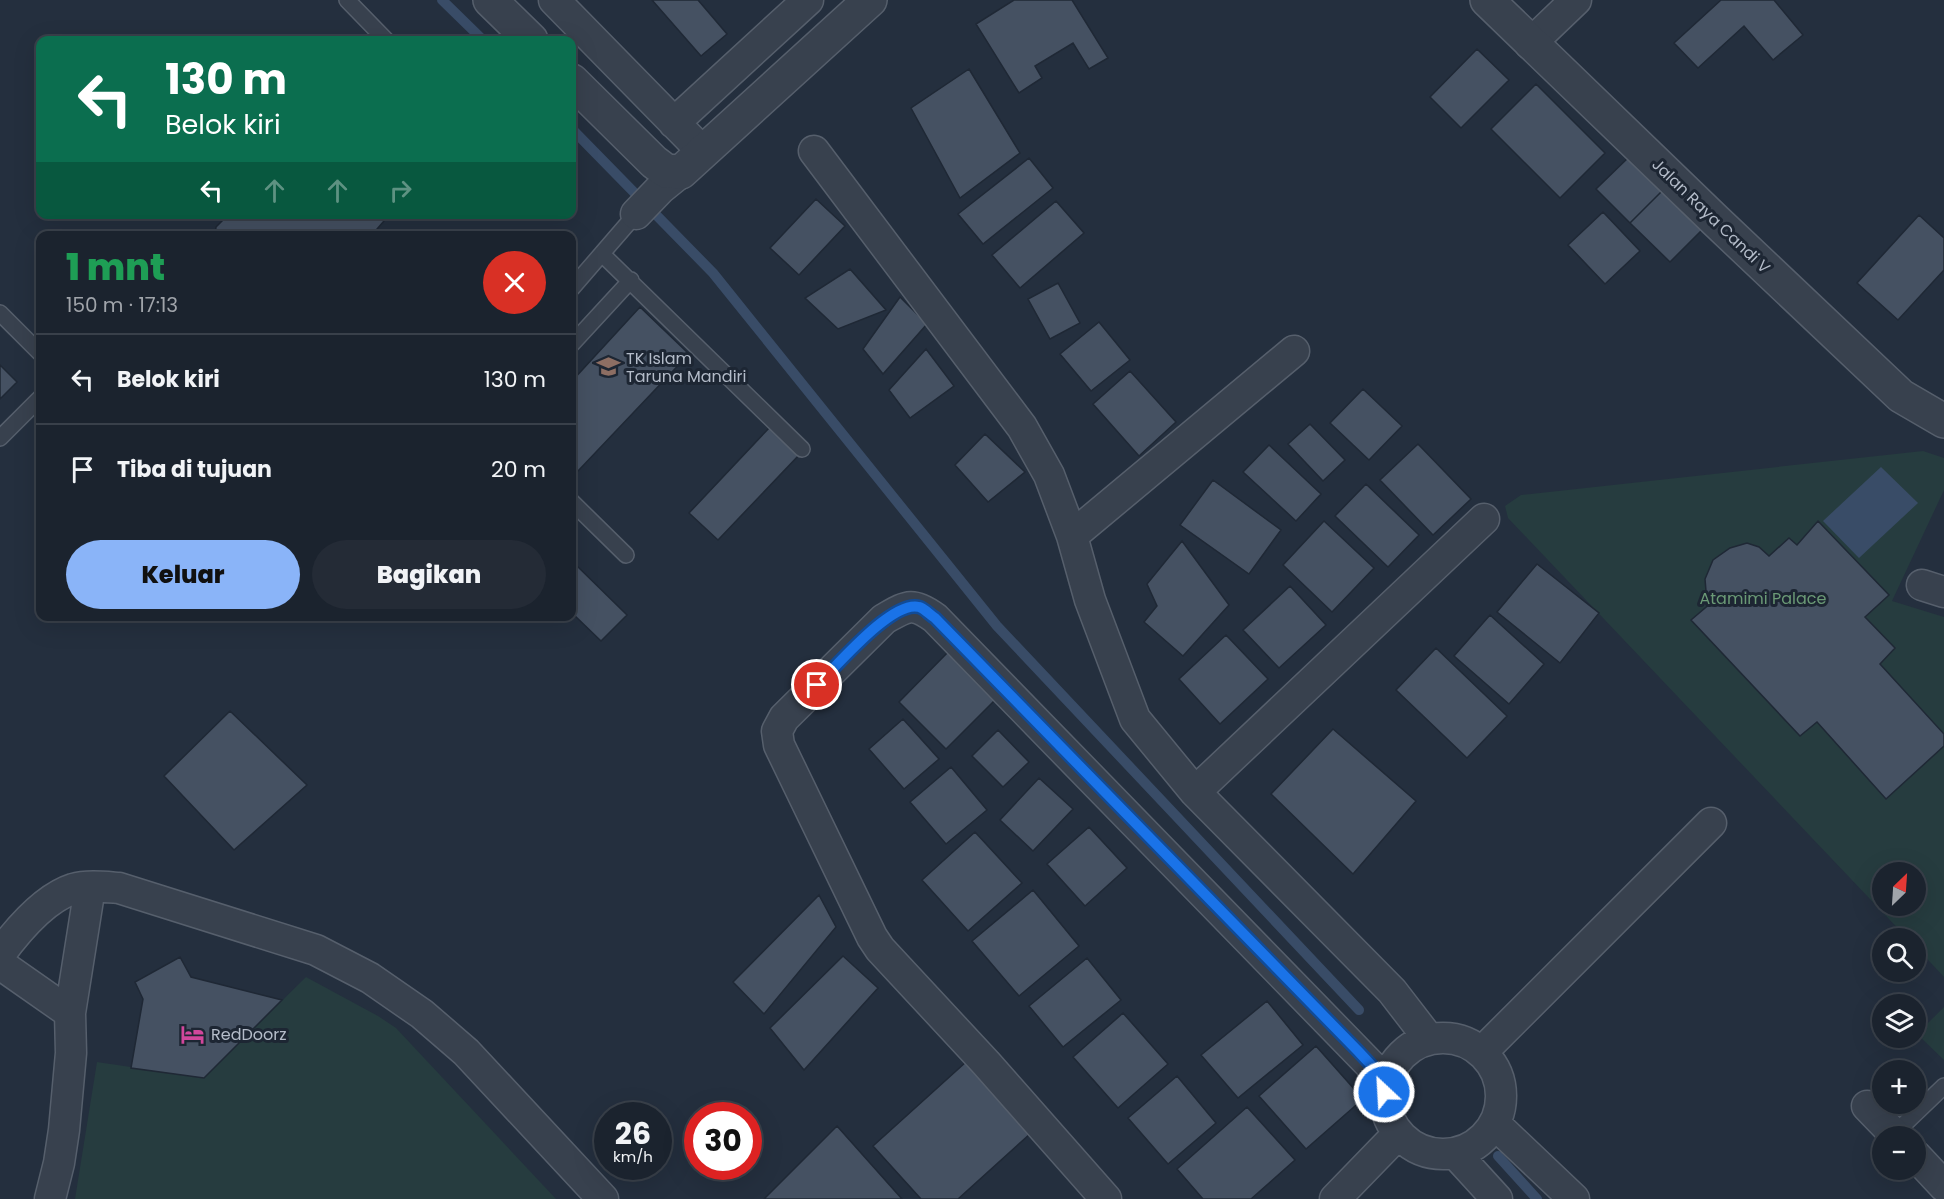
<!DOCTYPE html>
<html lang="id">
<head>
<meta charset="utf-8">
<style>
	:root { --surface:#1b232e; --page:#242b36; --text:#f1f3f6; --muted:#a0a4aa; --line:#39404a; --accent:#8ab4f8 }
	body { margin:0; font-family:Poppins,sans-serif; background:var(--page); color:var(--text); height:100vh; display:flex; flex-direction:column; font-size:22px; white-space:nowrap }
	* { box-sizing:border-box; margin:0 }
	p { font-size:20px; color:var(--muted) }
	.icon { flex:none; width:33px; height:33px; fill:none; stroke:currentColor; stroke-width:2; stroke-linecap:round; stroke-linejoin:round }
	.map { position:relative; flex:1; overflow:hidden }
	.side { position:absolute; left:36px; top:231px; width:540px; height:390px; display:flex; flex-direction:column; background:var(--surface); border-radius:12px; box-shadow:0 6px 24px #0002,0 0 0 2px var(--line) }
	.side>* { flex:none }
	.top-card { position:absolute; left:36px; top:36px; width:540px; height:183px; border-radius:12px; box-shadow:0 6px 24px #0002,0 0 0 2px var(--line); background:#0b6e4f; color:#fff; overflow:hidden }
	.needle { width:39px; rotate:25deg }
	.tools { position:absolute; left:1872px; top:862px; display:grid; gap:12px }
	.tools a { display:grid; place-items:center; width:54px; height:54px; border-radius:50%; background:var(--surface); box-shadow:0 6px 24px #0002,0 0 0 2px var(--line); font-size:30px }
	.speed { position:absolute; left:594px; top:1102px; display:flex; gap:12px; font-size:30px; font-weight:700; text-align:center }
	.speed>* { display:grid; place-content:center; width:78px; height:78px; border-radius:50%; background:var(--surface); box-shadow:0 6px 24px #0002,0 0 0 2px var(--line); line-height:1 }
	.speed small { font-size:15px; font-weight:400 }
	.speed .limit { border:9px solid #d22; background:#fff; color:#111 }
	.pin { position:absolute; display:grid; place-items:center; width:51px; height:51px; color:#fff; margin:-26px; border:3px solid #fff; border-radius:50%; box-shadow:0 2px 6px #0007 }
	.me { position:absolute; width:66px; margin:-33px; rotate:335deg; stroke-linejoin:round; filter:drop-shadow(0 0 4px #0008) }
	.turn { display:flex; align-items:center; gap:21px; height:126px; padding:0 30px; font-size:27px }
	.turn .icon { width:78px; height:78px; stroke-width:2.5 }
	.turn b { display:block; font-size:42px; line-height:51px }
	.lanes { display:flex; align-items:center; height:57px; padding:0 30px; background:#0003; justify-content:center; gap:30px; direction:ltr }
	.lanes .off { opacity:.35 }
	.round { display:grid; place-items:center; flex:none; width:63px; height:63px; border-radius:32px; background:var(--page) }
	.head { display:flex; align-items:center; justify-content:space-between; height:102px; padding:0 30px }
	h1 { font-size:36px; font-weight:800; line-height:45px; color:#1e9e55 }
	.cta { display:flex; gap:12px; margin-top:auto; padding:12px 30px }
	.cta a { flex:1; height:69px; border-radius:36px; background:var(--accent); color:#111; font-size:24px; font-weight:800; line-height:69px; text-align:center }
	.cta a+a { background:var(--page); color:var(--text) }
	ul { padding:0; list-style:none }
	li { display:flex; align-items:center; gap:18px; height:90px; padding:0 30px; border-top:2px solid var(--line) }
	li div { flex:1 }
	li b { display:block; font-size:22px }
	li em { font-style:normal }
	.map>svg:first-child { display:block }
</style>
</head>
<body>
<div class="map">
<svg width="1944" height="1199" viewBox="0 0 1944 1199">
	<rect width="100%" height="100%" fill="#242f3e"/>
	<path fill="#263c3f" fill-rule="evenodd" d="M1923,451L1944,458V490L1892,601L1944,617V977L1916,947V939H1908L1508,518L1505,506L1521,495ZM1882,873H1916V906H1882Z
		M306,977L378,1016L396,1028L556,1199H75L97,1062L204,1078Z
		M1944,1007V1060L1917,1034Z"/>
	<path fill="#394c67" d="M1881,467L1918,503L1859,558L1823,521Z"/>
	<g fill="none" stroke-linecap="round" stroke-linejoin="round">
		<path stroke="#394c67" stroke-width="10" d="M442,0L483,40
			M572,129L713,273L997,626L1359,1010
			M1498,1156L1537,1199"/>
	</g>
	<path fill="#455162" stroke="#1f2835" stroke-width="1.5" d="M652,0H698L727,34L701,56Z
		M1014,0H1072L1108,58L1089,69L1073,43L1035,66L1042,78L1019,93L976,24Z
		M1721,0H1774L1803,35L1773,60L1744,26L1698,68L1674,43Z
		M1477,49L1509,80L1461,128L1430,97Z
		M969,69L1020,153L960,198L911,108Z
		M1536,84L1605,153L1560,198L1491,129Z
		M1631,155L1664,189L1630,223L1596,189Z
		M1029,158L1053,188L983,244L958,214Z
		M1664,189L1704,228L1670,262L1630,223Z
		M816,199L845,226L799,275L770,248Z
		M1056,201L1084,233L1020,288L992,255Z
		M1603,212L1640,251L1605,284L1568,245Z
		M229,214H390L371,236H215L216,227Z
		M1919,215L1944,238V270L1898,320L1857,283Z
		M850,269L886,310L838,329L805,298Z
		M1058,283L1080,323L1050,339L1028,299Z
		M900,297L927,324L883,374L863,349Z
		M640,307L689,354L578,471L572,464V381Z
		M1099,322L1130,360L1091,391L1060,354Z
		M926,349L954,386L910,418L889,390Z
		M0,365L17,382L0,399Z
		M1130,371L1176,422L1139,456L1093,404Z
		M1363,389L1402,426L1369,460L1330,423Z
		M1310,424L1345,460L1323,481L1288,444Z
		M770,427L799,455L718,540L689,513Z
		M985,434L1025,472L988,502L955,465Z
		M1418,444L1471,499L1433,535L1380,480Z
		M1269,445L1321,494L1296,521L1243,472Z
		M1213,480L1281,530L1249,574L1180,525Z
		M1366,484L1419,535L1388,567L1335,516Z
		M1324,521L1374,568L1332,612L1283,565Z
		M1818,521L1889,595L1865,617L1895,648L1880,664L1944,734V746L1886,799L1817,722L1800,736L1691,620L1712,602L1706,591L1705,579L1713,560L1730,548L1747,543L1759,547L1769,556L1789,538L1797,545Z
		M1182,541L1229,605L1183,656L1144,622L1157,606L1147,584Z
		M1537,564L1599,613L1560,663L1497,612Z
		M576,565L627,615L601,641L572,613V570Z
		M1290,586L1326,625L1279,668L1243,630Z
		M1490,615L1544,664L1509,704L1454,656Z
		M1226,635L1268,679L1220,724L1179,679Z
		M1436,648L1507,716L1467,758L1396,690Z
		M951,649L998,697L946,749L899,702Z
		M230,711L307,785L234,850L164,776Z
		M903,719L939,759L904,789L869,749Z
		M1333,729L1416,801L1353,874L1271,794Z
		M998,730L1029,762L1003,787L972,756Z
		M951,767L987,810L946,844L910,802Z
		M1039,778L1073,809L1033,851L1000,820Z
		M1089,827L1127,868L1085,906L1047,864Z
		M975,832L1022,883L968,931L922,880Z
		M1033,890L1079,946L1019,996L972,941Z
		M819,895L836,927L764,1014L733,982Z
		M843,956L878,988L804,1070L770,1028Z
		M180,957L191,977L282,1000L204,1078L131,1068L143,999L135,982Z
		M1087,958L1121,1000L1063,1047L1029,1006Z
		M1267,1001L1303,1045L1238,1098L1201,1055Z
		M1123,1013L1168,1064L1118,1108L1073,1057Z
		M1316,1046L1363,1099L1306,1149L1259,1096Z
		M966,1062L1031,1133L958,1199H921L873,1146Z
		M1177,1076L1216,1123L1168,1164L1128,1118Z
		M1247,1107L1295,1160L1251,1199H1203L1177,1169Z
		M837,1126L902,1199H764Z"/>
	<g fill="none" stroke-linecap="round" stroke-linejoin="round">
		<defs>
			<path id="service" d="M347,0L386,40
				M603,255L802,449
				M572,288L636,214
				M0,313L40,353
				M572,344L631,280
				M0,438L40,398
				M572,502L626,555
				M1894,1134L1944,1086"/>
			<path id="minor" d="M554,0L703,152
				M1530,44L1576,0
				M674,123L808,0
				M814,151L1022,427L1049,475L1072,536L1090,600L1135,719L1195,792L1392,991L1429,1039
				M636,214L660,189L681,172
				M1072,536L1294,351
				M1922,585L1944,592
				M1195,792L1484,519
				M0,954C17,931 45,898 73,889C87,885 105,887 119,888L316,950L370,978L422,1014L466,1052L603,1199
				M0,964L70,1013
				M1385 1096a58 58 0 1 1 116 0a58 58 0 1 1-116 0Z
				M1482,1052L1711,823
				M1867,1106L1897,1137
				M1495,1124L1574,1199
				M1455,1153L1497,1199
				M1916,1156L1944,1186
				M50,1199L59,1163L64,1130L71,1053L70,1013L90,887
				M1106,1199L986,1063L880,949L872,937L779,745L777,731L784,718L884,619C907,606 912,601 935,618L1386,1081
				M1335,1199L1398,1134"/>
			<path id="tertiary" d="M490,0L531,40
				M1487,0L1715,220L1901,396L1944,421
				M572,81L654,162L666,171L681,172L870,0"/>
		</defs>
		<use href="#service" stroke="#565f6c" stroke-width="18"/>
		<use href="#minor" stroke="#565f6c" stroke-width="33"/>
		<use href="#tertiary" stroke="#565f6c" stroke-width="36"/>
		<use href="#service" stroke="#38414e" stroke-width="15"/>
		<use href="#minor" stroke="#38414e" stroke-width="30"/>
		<use href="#tertiary" stroke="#38414e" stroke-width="33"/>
	</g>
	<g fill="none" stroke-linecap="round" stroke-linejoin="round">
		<defs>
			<path id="route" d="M817,685C837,666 892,600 919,607C924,608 930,615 935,618L1358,1051L1386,1081L1384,1092"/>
		</defs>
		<use href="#route" stroke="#114b97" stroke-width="15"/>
		<use href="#route" stroke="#1a73e8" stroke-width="10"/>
	</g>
	<defs>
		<symbol id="school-bare" viewBox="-9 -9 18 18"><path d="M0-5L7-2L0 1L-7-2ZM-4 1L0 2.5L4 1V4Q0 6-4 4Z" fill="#8d6e63" stroke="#1d2633" stroke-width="2.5" paint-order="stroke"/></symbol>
		<symbol id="hotel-bare" viewBox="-9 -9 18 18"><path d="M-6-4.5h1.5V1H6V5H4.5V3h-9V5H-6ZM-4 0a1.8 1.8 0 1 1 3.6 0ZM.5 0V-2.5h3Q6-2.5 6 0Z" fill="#d1479c" stroke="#1d2633" stroke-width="2.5" paint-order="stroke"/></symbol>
	</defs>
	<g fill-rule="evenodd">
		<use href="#school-bare" x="592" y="350" width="33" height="33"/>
		<use href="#hotel-bare" x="176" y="1018" width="33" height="33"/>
	</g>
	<g text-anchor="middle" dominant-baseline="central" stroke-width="6" stroke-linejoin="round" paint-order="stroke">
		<g font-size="16" fill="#b4bcc9" stroke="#1d2633">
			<text transform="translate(1711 216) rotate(44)">Jalan Raya Candi V</text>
		</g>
		<g font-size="16" fill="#b4bcc9" stroke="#1d2633" text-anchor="start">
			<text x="626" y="358">TK Islam<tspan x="626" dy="18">Taruna Mandiri</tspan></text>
			<text x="211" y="1034">RedDoorz</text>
		</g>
		<g font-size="16" fill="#6b9a76" stroke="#1d2633">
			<text x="1763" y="598">Atamimi Palace</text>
		</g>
	</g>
</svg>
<div class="tools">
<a><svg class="needle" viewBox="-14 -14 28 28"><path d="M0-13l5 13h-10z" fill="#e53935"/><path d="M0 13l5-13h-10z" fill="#a0a4aa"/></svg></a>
<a><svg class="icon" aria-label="search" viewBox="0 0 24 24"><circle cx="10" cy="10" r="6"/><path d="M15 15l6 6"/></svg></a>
<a><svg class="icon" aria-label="layers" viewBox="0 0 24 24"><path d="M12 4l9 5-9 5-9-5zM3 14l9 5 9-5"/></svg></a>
<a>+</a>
<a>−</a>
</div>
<div class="speed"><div>26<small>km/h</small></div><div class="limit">30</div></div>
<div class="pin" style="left:817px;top:685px;background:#d93025"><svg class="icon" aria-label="arrive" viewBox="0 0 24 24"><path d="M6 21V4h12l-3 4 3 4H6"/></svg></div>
<svg class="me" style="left:1384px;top:1092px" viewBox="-20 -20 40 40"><circle r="17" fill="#1a73e8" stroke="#fff" stroke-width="3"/><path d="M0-11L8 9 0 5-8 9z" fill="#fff"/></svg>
<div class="top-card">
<div class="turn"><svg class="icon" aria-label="left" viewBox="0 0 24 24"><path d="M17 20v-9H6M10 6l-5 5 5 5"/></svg><div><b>130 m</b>Belok kiri</div></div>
<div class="lanes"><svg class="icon" aria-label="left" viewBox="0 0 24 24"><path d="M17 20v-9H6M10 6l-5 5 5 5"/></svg><svg class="icon off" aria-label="ahead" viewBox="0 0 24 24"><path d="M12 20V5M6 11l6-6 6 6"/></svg><svg class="icon off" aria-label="ahead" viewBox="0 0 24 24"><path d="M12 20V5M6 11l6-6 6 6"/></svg><svg class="icon off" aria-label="right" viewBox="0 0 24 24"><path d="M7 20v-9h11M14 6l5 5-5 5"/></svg></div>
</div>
<section class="side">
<div class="head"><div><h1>1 mnt</h1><p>150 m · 17:13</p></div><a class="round" style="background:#d93025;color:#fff"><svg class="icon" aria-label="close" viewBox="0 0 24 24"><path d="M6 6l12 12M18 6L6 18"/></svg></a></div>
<ul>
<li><svg class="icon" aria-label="left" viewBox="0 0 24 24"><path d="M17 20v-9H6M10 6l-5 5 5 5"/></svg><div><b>Belok kiri</b></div><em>130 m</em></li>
<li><svg class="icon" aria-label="arrive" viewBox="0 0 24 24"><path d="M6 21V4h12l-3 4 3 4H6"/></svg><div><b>Tiba di tujuan</b></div><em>20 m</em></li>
</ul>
<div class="cta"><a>Keluar</a><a>Bagikan</a></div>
</section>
</div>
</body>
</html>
